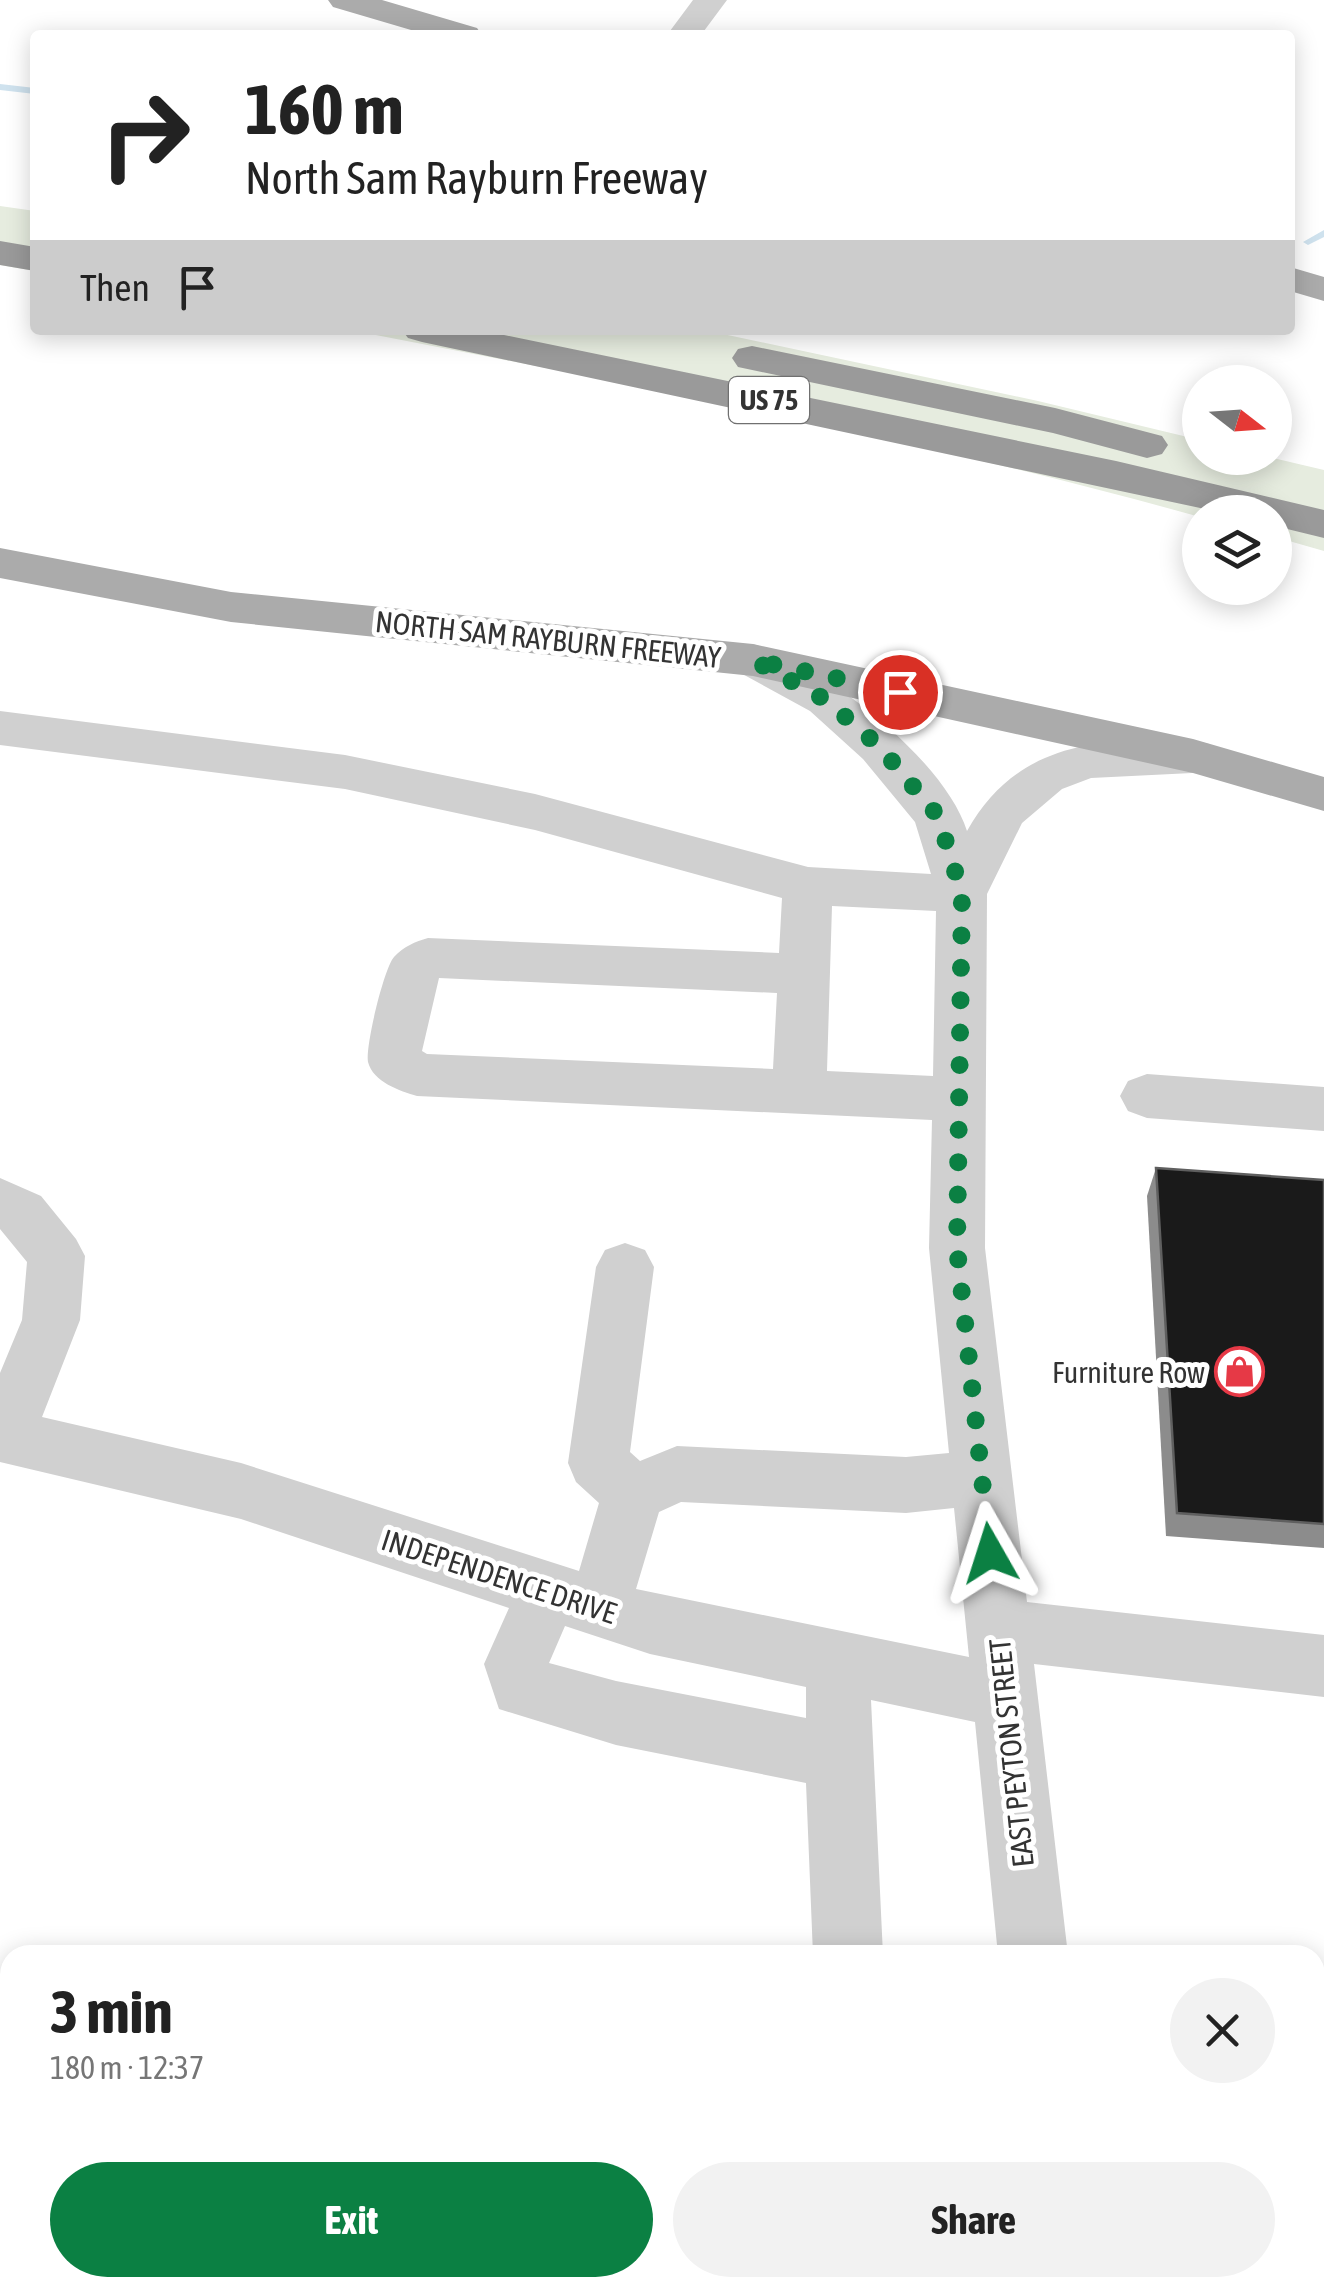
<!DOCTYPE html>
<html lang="en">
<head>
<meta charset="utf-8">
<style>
	:root { --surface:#fff; --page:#f2f2f2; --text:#222; --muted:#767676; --accent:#0b8043 }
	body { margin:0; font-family:"Asap Condensed",sans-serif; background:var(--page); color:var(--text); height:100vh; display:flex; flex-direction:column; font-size:38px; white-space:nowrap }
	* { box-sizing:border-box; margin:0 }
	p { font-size:32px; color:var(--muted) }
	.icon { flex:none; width:55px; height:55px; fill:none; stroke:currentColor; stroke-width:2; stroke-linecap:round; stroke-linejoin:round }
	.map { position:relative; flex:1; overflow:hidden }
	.panel { position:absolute; left:0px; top:1945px; width:1325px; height:352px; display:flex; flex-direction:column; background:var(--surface); border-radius:30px 30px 0 0; box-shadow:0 5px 25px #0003 }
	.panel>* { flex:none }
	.hud { position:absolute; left:30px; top:30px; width:1265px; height:305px; border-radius:10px; box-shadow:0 5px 25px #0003; background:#fff; color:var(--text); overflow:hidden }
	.needle { width:65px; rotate:107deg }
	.buttons { position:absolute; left:1182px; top:365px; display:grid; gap:20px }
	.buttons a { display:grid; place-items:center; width:110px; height:110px; border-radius:50%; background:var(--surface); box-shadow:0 5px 25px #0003; font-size:50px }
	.pin { position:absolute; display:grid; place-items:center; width:85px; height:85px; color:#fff; margin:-42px; border:5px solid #fff; border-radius:50%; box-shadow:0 2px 10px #0007 }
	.me { position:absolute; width:110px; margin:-55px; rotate:354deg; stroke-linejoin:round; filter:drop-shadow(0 0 8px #0008) }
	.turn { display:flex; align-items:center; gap:35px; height:210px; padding:0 50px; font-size:45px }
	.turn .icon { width:130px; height:130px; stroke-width:2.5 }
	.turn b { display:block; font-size:70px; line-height:85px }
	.then { display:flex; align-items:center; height:95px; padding:0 50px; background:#0003; gap:20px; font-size:38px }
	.round { display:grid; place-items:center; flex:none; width:105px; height:105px; border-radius:52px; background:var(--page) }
	.summary { display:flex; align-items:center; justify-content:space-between; height:170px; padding:0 50px }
	h1 { font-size:60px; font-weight:700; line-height:75px }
	.action { display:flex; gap:20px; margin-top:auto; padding:20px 50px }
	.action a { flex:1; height:115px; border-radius:60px; background:var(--accent); color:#fff; font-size:40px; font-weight:700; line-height:115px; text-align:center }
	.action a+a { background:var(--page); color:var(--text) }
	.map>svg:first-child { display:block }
</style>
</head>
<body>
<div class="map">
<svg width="1324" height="2296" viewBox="0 0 1324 2296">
	<rect width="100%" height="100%" fill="#fff"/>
	<path fill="#e6ecdf" d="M0,206L35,211V271L0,265Z
		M350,330H704L1038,401L1200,440V458H1273L1324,470V551L1275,537V512H1200V517C920,439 634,385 350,330Z"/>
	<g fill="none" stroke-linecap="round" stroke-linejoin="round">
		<path fill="#cfe2ee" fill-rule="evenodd" d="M0,84L35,88V94L0,90Z
			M1324,230V237L1308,245L1303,242Z"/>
		<path fill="#d0d0d0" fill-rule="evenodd" d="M693,0H727L701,35H667Z
			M753,644C823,664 945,760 967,831C1007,760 1068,741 1146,740C1168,739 1188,738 1209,744L1216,756L1209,768L1192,773L1091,778L1062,789L1022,823L987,894L985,1248L1027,1602L1324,1635V1697L1034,1664L1068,1955H998L975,1722L871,1700L883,1955H813L806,1783L616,1745L499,1709L484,1664L509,1608L241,1519L0,1462V1373L22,1320L27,1262L0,1229V1178L41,1196L76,1239L85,1256L80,1320L42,1417L241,1463L579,1571L599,1503L576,1482L568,1463L596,1267L605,1250L625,1243L645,1250L654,1267L630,1452L640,1461L677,1446L906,1457L949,1453L929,1248L932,1120L417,1096C400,1091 373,1082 368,1062C365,1047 384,968 394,957C404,946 415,942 428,938L779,953L782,898L535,830L345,789L0,745V711L345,755L535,794L808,867L931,874L915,822L863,759L810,711L737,671L730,660L737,649ZM832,906L936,911L933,1076L827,1071ZM439,978L777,993L773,1069L427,1054L422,1051ZM681,1502L906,1513L954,1508L969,1657L636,1589L659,1512ZM565,1626L650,1654L806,1687V1718L616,1681L549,1663Z
			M1147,1074L1324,1087V1131L1147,1118L1128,1111L1120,1096L1128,1081Z
			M262,2288H514L511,2296H259Z
			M1032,2288H1108V2296H1032Z"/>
		<path fill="#ababab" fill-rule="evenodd" d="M328,0H382L477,28L482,35H428L333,7Z
			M1290,267L1324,277V301L1290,291Z
			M0,548L231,592L753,644L1193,739L1324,777V811L1193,773L753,676L231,622L0,578Z"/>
		<path fill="#9a9a9a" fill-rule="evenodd" d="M0,241L35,247V271L0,265Z
			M402,330H480L1116,461L1324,510V538L1275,526V512H1219L422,342L408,338Z
			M752,346L1055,408L1162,436L1168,445L1162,454L1147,458L1053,433L738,367L732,358L738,349Z"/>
	</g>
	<path fill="#8c8c8c" d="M1156,1168L1324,1180V1548L1166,1536L1147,1196Z"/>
	<path fill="#1a1a1a" stroke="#5f5f5f" stroke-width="2.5" d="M1156,1168L1324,1180V1524L1177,1513Z"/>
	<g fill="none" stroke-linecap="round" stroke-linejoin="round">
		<path stroke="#0b8043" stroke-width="18" stroke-dasharray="0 32.4" d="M900,692L753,660L826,700L880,747L938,816L962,894L957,1248L990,1553"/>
	</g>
	<defs>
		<symbol id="shop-ring" viewBox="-11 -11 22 22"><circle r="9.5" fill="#fff" stroke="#e63946" stroke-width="1.5"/><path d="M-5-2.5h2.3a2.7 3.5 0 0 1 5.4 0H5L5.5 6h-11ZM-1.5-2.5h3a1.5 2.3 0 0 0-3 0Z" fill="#e63946"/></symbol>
	</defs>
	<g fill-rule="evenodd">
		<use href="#shop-ring" x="1212" y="1344" width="55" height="55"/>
	</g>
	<g text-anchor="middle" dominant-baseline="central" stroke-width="10" stroke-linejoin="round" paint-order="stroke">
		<rect fill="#fff" stroke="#707070" stroke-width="2.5" x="729" y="377" width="80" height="46" rx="8"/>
		<g font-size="28" font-weight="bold" fill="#333">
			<text x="769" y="400">US 75</text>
		</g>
		<g font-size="30" fill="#333" stroke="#fff">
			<text transform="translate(548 639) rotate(6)">NORTH SAM RAYBURN FREEWAY</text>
			<text transform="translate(499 1576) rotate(18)">INDEPENDENCE DRIVE</text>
			<text transform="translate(1011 1753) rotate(-96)">EAST PEYTON STREET</text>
		</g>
		<g font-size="30" fill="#333" stroke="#fff" text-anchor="end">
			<text x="1205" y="1372">Furniture Row</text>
		</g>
	</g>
</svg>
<div class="buttons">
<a><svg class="needle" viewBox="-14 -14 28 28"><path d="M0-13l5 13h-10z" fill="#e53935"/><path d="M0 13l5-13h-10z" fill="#767676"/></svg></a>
<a><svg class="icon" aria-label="layers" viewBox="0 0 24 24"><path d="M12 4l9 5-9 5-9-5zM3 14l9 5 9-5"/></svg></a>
</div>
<div class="pin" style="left:900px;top:692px;background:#d93025"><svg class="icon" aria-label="arrive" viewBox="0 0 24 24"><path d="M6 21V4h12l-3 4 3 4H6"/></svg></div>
<svg class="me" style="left:990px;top:1553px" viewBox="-20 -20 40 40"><path d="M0-17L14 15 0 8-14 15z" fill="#0b8043" stroke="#fff" stroke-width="4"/></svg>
<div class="hud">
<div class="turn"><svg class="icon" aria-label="right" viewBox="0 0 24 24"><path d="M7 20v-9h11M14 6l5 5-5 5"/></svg><div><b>160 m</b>North Sam Rayburn Freeway</div></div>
<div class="then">Then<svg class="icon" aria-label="arrive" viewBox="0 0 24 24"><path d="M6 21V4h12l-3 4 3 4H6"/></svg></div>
</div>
<section class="panel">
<div class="summary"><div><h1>3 min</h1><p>180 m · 12:37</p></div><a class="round"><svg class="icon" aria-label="close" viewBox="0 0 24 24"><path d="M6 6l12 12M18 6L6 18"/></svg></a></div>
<div class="action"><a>Exit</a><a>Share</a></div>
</section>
</div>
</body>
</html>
